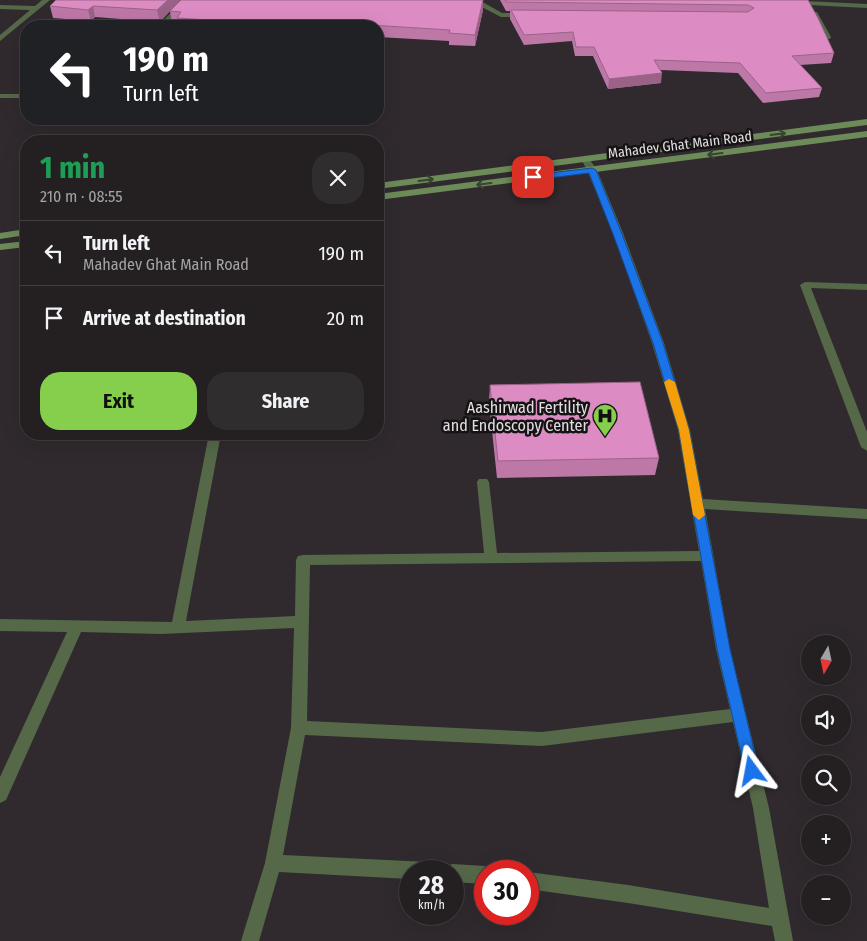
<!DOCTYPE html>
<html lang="en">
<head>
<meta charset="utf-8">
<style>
	:root { --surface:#242022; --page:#302d2f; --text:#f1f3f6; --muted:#a3a3a5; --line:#413e40; --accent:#85cf4c }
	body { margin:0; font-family:"Fira Sans Condensed",sans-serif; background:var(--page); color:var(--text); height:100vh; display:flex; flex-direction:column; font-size:19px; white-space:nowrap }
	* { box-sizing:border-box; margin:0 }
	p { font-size:16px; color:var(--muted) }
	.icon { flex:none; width:28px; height:28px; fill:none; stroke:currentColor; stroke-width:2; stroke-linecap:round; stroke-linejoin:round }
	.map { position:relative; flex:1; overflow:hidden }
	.panel { position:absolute; left:20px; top:135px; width:364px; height:305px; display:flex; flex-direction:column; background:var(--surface); border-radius:20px; box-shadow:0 5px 20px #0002,0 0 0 1px var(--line) }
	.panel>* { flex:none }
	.top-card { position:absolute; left:20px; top:20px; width:364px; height:105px; border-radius:20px; box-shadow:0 5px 20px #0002,0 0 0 1px var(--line); background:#202124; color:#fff; overflow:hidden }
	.needle { width:32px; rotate:189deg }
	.fabs { position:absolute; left:801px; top:635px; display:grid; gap:10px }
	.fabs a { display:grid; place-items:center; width:50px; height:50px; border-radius:50%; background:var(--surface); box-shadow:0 5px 20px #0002,0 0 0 1px var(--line); font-size:25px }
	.speed { position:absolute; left:399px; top:860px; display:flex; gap:10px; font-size:25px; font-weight:700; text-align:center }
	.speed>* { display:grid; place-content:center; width:65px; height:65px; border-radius:50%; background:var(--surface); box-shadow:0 5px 20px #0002,0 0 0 1px var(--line); line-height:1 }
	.speed small { font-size:12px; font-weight:400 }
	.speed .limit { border:8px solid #d22; background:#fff; color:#111 }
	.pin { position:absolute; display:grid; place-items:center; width:42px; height:42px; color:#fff; margin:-21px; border-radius:10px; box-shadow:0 2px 8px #0006 }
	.me { position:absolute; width:55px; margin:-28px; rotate:347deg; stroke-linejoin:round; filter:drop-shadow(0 0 4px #0008) }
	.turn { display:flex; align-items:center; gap:18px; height:105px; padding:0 20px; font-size:22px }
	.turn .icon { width:65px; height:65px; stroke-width:2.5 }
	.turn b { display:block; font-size:35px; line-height:42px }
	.round { display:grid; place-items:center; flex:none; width:52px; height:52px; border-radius:20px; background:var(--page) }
	.summary { display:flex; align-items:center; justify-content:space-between; height:85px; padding:0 20px }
	h1 { font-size:30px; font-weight:700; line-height:38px; color:#1e9e55 }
	.action { display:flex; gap:10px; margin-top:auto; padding:10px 20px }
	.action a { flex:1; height:58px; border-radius:20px; background:var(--accent); color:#111; font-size:20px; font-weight:700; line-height:58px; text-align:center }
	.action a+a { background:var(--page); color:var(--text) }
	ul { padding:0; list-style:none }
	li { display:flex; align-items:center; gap:15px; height:65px; padding:0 20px; border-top:1px solid var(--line) }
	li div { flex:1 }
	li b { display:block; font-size:19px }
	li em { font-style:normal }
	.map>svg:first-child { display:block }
</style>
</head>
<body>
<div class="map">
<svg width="867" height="941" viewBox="0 0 867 941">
	<rect width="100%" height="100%" fill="#302a2e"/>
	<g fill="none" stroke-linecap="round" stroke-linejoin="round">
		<path fill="#556949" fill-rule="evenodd" d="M42,0H50L0,41V35L30,10L0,9V5L35,6Z
			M183,0H191L166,26H158Z
			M443,0H479L502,13H526L530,15L526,17H501L474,3L447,2Z
			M805,1L867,4V8L808,5L804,3Z
			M811,12H817L831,37L830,39H824L810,14Z
			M0,94H26V98H0Z
			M585,156L588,157L597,170L623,233L664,343L690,430L703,499L867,509V519L705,509L730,649L769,808L793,941H775L772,926L628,903L528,889V872L628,885L769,908L753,808L733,722L542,746L305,735L283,855L428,862L434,865L437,871H410V879L279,872L259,941H241L265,863L291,728L294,628L161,634L81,632L6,800L0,803V777L67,632L0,631V619L172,622L209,434H221L186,621L295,616L296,560L298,556L303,555L484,553L477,482L479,479H487L489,482L497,553L699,551L678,430L652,343L613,233L587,170L581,159ZM701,561L716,649L730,709L542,732L307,721L310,565Z
			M805,282L867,284V290L811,288L867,432V451L861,447L800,285Z
			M452,864L485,866L492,871H485V884L452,882V871H444L446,867Z"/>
		<path fill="#6c8b58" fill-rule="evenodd" d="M867,119V125L378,189V183Z
			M867,131V137L378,200V194Z
			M26,229V235L0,239V233Z
			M26,241V247L0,250V244Z"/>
	</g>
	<path fill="#be78a8" d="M180,0L160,22L95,17L91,21L53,18L50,6Z
		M500,0H808L834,53L831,63L800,65L822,88L819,97L763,103L738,73L661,70V83L608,89L593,56H575L572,41L524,45L510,19V11H506Z
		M483,10L475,46L449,45V41L378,37V26H178V23H172L170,11Z
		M490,385L659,458L655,475L497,478L489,402Z"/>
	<path fill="#9b6288" d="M168,0H180L160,22L157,10Z
		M483,0V10L475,46V35Z
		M93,6L95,17L91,21L88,10Z
		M662,73L661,83L608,89L609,79Z"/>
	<path fill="#dd8cc3" stroke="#9b6288" d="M56,0H168L157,10L93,6L88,10L50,6Z
		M181,0H483L475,35L449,33L450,30L370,25V26H303L177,18L181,12L170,11Z
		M505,0H808L818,18L834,53L792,56L822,88L766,93L740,63L654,60L662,73L609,79L594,47H576L573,32L524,35L511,10L748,12L754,8L748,5L506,2Z
		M640,382L659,458L498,461L490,385Z"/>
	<defs><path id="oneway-shaft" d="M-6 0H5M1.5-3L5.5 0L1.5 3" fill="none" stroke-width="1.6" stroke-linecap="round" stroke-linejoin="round" transform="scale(1.25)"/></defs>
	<g stroke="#384330">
		<use href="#oneway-shaft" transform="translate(778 134) rotate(-7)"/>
		<use href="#oneway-shaft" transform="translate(715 154) rotate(173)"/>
		<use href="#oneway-shaft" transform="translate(426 180) rotate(-7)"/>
		<use href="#oneway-shaft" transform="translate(484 184) rotate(173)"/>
	</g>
	<path fill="#1a73e8" stroke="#114b97" d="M592,168L596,170L622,234L663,343L689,430L730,649L759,771L757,776L752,777L747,776L745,771L717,649L679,430L653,343L613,234L589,173L533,180L529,177L533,175Z"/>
	<path fill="#f59e0b" d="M669,379L675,382L689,430L705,515L699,520L693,515L679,430L664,382Z"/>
	<defs>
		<symbol id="hospital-pin" viewBox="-11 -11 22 30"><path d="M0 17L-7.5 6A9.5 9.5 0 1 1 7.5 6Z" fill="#85cf4c" stroke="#161315"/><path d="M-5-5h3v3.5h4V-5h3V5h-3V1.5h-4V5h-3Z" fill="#111"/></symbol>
	</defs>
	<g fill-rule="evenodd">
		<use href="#hospital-pin" x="591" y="402" width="28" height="38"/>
	</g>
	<g text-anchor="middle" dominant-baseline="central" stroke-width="5" stroke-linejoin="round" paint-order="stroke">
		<g font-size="14" fill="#e3dee1" stroke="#161315">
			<text transform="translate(680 145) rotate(-7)">Mahadev Ghat Main Road</text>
		</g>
		<g font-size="16" fill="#e3dee1" stroke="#161315" text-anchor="end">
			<text x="588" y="407">Aashirwad Fertility<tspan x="588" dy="18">and Endoscopy Center</tspan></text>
		</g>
	</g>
</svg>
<div class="fabs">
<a><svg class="needle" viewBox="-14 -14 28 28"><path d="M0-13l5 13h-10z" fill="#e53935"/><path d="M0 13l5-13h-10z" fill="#a3a3a5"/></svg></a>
<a><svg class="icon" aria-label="sound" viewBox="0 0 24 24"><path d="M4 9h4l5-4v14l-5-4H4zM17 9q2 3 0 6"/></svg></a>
<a><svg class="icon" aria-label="search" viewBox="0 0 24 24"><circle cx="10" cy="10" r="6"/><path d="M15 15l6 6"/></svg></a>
<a>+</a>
<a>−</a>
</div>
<div class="speed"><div>28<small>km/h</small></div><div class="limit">30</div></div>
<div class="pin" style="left:533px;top:177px;background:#d93025"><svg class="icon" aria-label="arrive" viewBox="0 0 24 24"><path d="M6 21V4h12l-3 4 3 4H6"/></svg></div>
<svg class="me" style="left:752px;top:771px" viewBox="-20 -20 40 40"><path d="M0-17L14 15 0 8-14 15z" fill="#1a73e8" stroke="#fff" stroke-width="4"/></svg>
<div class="top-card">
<div class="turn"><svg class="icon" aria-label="left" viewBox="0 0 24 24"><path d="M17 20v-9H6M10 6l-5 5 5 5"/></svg><div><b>190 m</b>Turn left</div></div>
</div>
<section class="panel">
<div class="summary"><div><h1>1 min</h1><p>210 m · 08:55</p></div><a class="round"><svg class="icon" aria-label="close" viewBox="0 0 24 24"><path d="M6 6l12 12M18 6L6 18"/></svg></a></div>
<ul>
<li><svg class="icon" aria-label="left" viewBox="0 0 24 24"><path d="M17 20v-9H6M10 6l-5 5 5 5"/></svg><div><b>Turn left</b><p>Mahadev Ghat Main Road</p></div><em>190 m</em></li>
<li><svg class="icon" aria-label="arrive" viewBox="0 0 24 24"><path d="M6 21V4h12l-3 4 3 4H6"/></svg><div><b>Arrive at destination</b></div><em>20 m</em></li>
</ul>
<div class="action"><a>Exit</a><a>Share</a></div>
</section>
</div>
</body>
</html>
